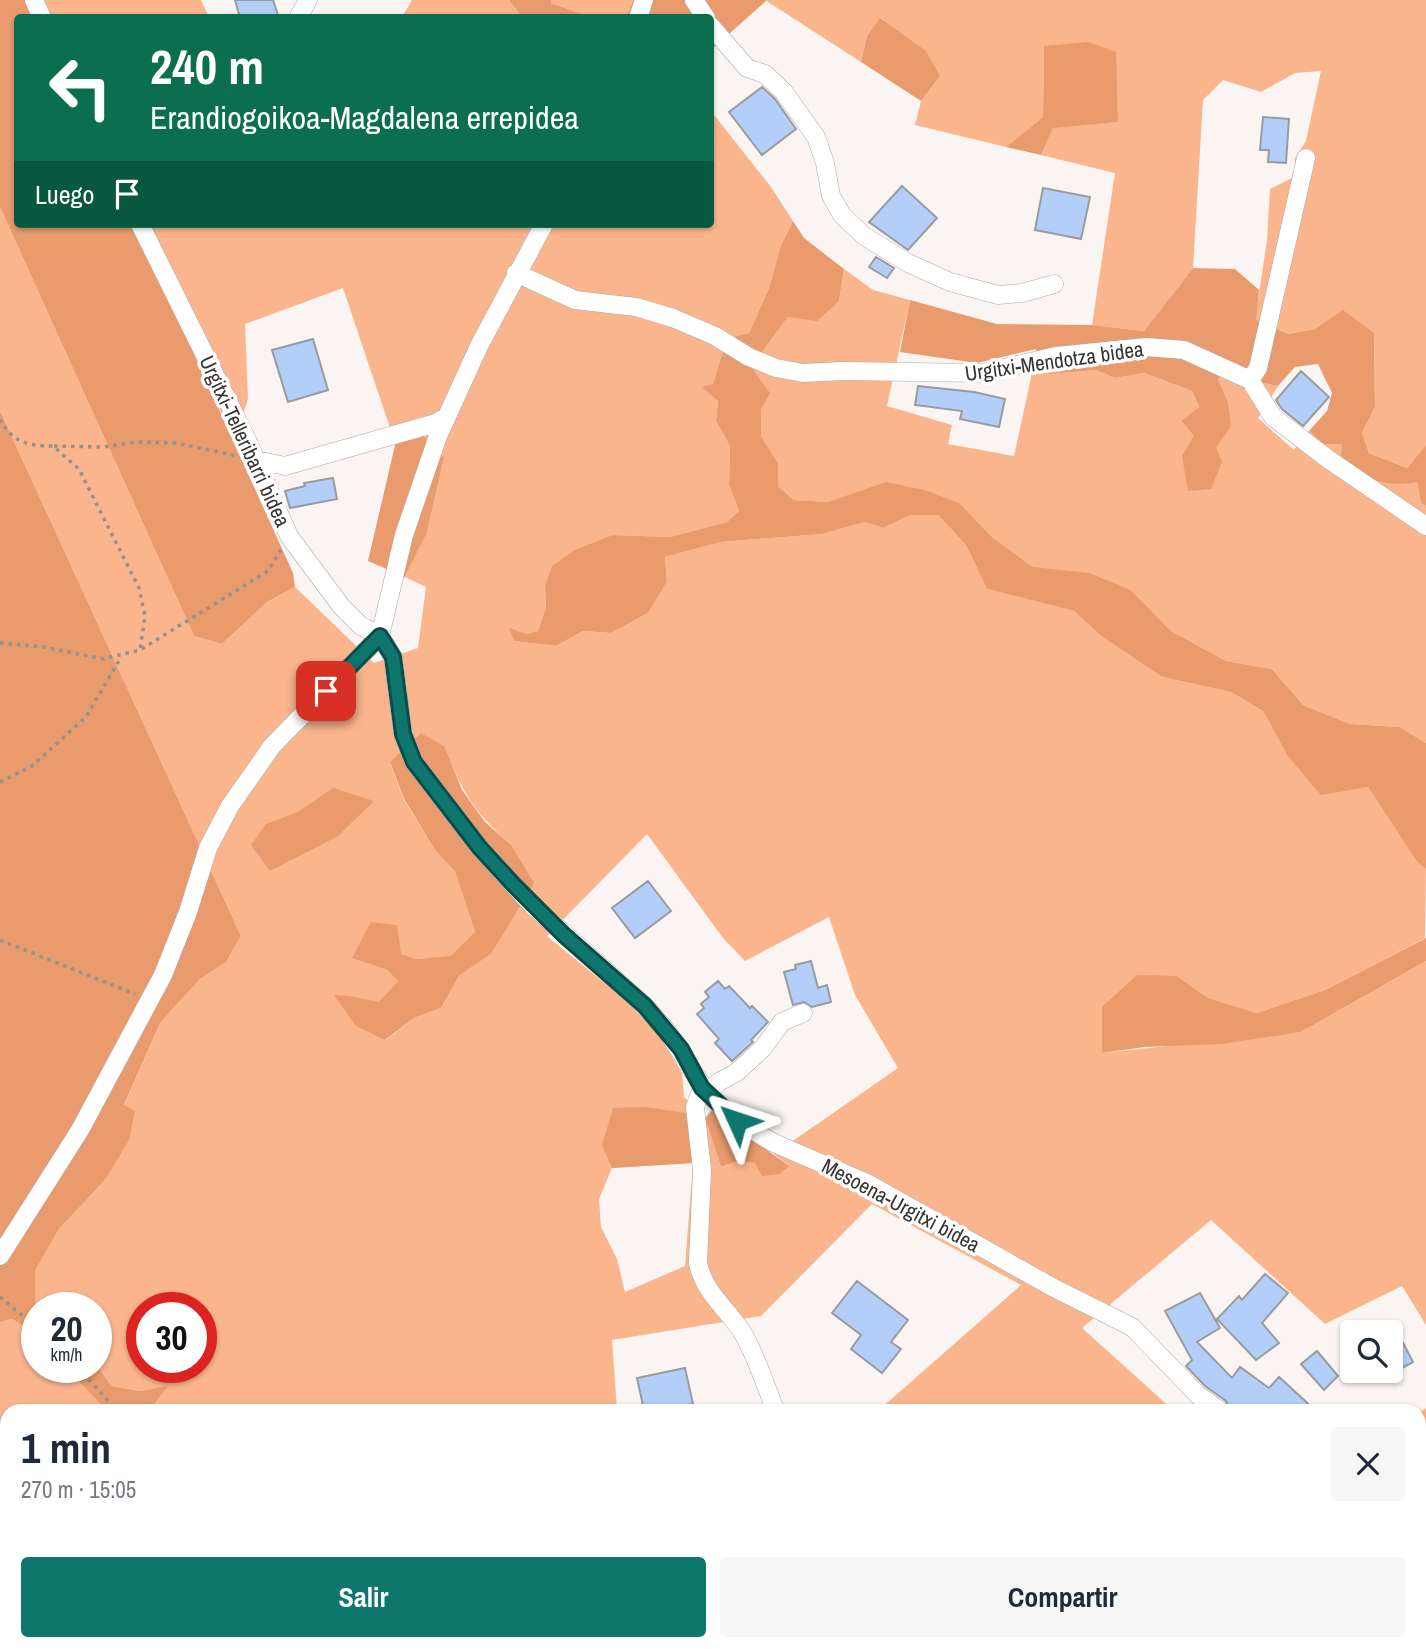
<!DOCTYPE html>
<html lang="es">
<head>
<meta charset="utf-8">
<style>
	:root { --surface:#fff; --page:#f6f6f7; --text:#1f2937; --muted:#747a83; --accent:#0f766e }
	body { margin:0; font-family:"Archivo Narrow",sans-serif; background:var(--page); color:var(--text); height:100vh; display:flex; flex-direction:column; font-size:26px; white-space:nowrap }
	* { box-sizing:border-box; margin:0 }
	p { font-size:23px; color:var(--muted) }
	.icon { flex:none; width:38px; height:38px; fill:none; stroke:currentColor; stroke-width:2; stroke-linecap:round; stroke-linejoin:round }
	.map { position:relative; flex:1; overflow:hidden }
	.drawer { position:absolute; left:0px; top:1404px; width:1426px; height:247px; display:flex; flex-direction:column; background:var(--surface); border-radius:21px 21px 0 0; box-shadow:0 2px 5px #0004 }
	.drawer>* { flex:none }
	.banner { position:absolute; left:14px; top:14px; width:700px; height:214px; border-radius:7px; box-shadow:0 2px 5px #0004; background:#0b6e4f; color:#fff; overflow:hidden }
	.buttons { position:absolute; left:1340px; top:1320px; display:grid; gap:14px }
	.buttons a { display:grid; place-items:center; width:63px; height:63px; border-radius:7px; background:var(--surface); box-shadow:0 2px 5px #0004; font-size:35px }
	.speed { position:absolute; left:21px; top:1292px; display:flex; gap:14px; font-size:35px; font-weight:700; text-align:center }
	.speed>* { display:grid; place-content:center; width:91px; height:91px; border-radius:50%; background:var(--surface); box-shadow:0 2px 5px #0004; line-height:1 }
	.speed small { font-size:18px; font-weight:400 }
	.speed .limit { border:10px solid #d22; background:#fff; color:#111 }
	.pin { position:absolute; display:grid; place-items:center; width:60px; height:60px; color:#fff; margin:-30px; border-radius:14px; box-shadow:0 4px 10px #0006 }
	.me { position:absolute; width:77px; margin:-38px; rotate:312deg; stroke-linejoin:round; filter:drop-shadow(0 0 5px #0008) }
	.turn { display:flex; align-items:center; gap:24px; height:147px; padding:0 21px; font-size:32px }
	.turn .icon { width:91px; height:91px; stroke-width:2.5 }
	.turn b { display:block; font-size:49px; line-height:60px }
	.then { display:flex; align-items:center; height:66px; padding:0 21px; background:#0003; gap:14px; font-size:26px }
	.round { display:grid; place-items:center; flex:none; width:74px; height:74px; border-radius:7px; background:var(--page) }
	.headline { display:flex; align-items:center; justify-content:space-between; height:119px; padding:0 21px }
	h1 { font-size:42px; font-weight:700; line-height:52px }
	.action { display:flex; gap:14px; margin-top:auto; padding:14px 21px }
	.action a { flex:1; height:80px; border-radius:7px; background:var(--accent); color:#fff; font-size:28px; font-weight:700; line-height:80px; text-align:center }
	.action a+a { background:var(--page); color:var(--text) }
	.map>svg:first-child { display:block }
</style>
</head>
<body>
<div class="map">
<svg width="1426" height="1649" viewBox="0 0 1426 1649">
	<rect width="100%" height="100%" fill="#faf5f2"/>
	<path fill="#fab58d" fill-rule="evenodd" d="M39,0H201L209,17H40Z
		M412,0H509L522,17H402Z
		M551,0H633L626,18L591,17L551,3Z
		M765,0H1426V445L1407,468L1369,453L1362,433L1375,407L1374,333L1343,311L1315,329L1288,334L1255,320L1267,240L1270,189L1296,176L1295,158L1306,141L1321,71L1295,73L1261,92L1223,80L1203,100L1193,268L1144,331L1092,325L1115,173L1041,155L1053,127L1118,122L1116,88L1044,46L1043,117L1006,147L915,125L921,101L940,76L881,18L867,36L861,62Z
		M711,111L771,187L793,221L781,245L769,288L749,333L721,357L713,384L718,401L716,421L730,446L729,485L739,511L727,522L670,537L613,535L545,586L546,607L538,631L527,634L510,629L514,641L556,646L583,631L611,633L648,613L667,582L665,557L721,542L822,534L865,522L883,528L911,515H938L966,545L987,589L1074,611L1101,636L1162,677L1231,692L1263,711L1287,755L1368,787L1417,860L1426,869L1425,938L1325,990L1257,1013L1208,998L1177,976L1102,1053L1301,1032L1426,961V1325L1402,1286L1325,1324L1211,1220L1082,1328L1173,1410H879L1021,1285L872,1204L761,1316L612,1340L617,1410H150L167,1387L140,1391L112,1386L100,1370L106,1351L96,1344V1307H38L35,1304V1271L59,1229L105,1180L124,1106L160,1023L200,979L226,962L241,936L0,411V207L194,636L222,644L267,602L295,587L374,663L418,648L426,587L405,577L426,535L343,288L245,324L248,399L234,441L135,224H710ZM445,747C462,792 474,812 511,845V919L491,954L459,976L441,1008L414,1018L386,1040L350,996L379,1003L398,981L386,969L401,954L417,959L451,957L475,932L455,870L435,850L404,800L390,763ZM647,834L723,938L745,961L829,917L855,995L898,1068L774,1154L788,1165L740,1160L721,1167L705,1118L684,1097L682,1073L657,1032L624,999L547,936ZM693,1163L685,1266L625,1292L617,1259L601,1227L599,1199L612,1168ZM142,1307H201V1367H142Z
		M844,269L873,290L910,300L887,406L952,425L948,444L1014,456L1032,373L1050,374L1096,370L1115,378L1144,373L1192,391L1216,447L1228,402L1218,379L1239,365L1263,383L1278,386L1258,418L1294,450L1309,431L1323,444H1342L1417,482L1421,503L1426,506V743L1400,727L1350,724L1303,705L1272,669L1226,661L1171,631L1131,590L1033,567L992,537L958,503L856,494L828,502L794,500L778,486V463L761,436V409L751,367L788,317L839,301Z
		M12,1319C37,1333 37,1340 37,1367H65L106,1410H7V1643H208V1649H0V1322Z
		M1426,1408V1515L1419,1517V1413Z
		M896,1643H1279L1269,1649H896Z"/>
	<path fill="#e99b6d" d="M0,0H39L40,17L18,18V224H135L293,573L295,587L267,602L222,644L194,636L0,207Z
		M509,0H551V3L591,17H522Z
		M633,0H765L766,1L711,50L710,18H626Z
		M880,18L926,51L940,76L921,101L861,62L867,36Z
		M1088,42L1116,52L1118,122L1053,128L1041,155L1006,147L1043,117L1044,46Z
		M793,221L804,238L844,269L839,301L817,321L788,317L751,367L770,393L761,409V436L778,463V486L794,500L828,502L886,482L924,490L959,503L992,537L1033,567L1089,573L1131,590L1171,631L1226,661L1272,669L1303,705L1350,724L1400,727L1426,743V869L1417,861L1368,787L1321,795L1287,755L1263,711L1231,692L1162,677L1101,636L1074,611L987,589L966,545L938,515H911L883,528L865,522L822,534L721,542L665,557L667,582L648,613L611,633L583,631L556,646L514,641L509,628L527,634L538,631L546,607L545,586L552,566L575,550L613,535L670,537L727,522L739,511L729,485L730,446L716,421L718,401L702,387L713,384L721,357L734,337L749,333L769,288L781,245Z
		M1193,268L1235,269L1259,290L1256,320L1288,334L1315,329L1343,310L1374,333L1375,407L1362,433L1369,453L1407,468L1426,445V506L1421,503L1417,482C1386,488 1365,479 1341,460L1342,444H1323L1309,431L1327,411L1332,393L1318,364L1295,367L1278,386L1263,383L1239,365L1218,379L1228,402L1231,426L1216,447L1222,462L1211,489L1188,491L1182,456L1194,436L1182,421L1199,407L1192,391L1144,373L1115,378L1096,370L1050,374L1032,373L1036,349L977,363L900,352L910,300L997,324L1092,325L1144,331Z
		M0,411L241,936L226,962L200,979L160,1023L124,1105L135,1111L129,1140L105,1180L59,1229L35,1271V1304L38,1307L37,1341L27,1328L12,1319L0,1322Z
		M417,429L444,457L426,535L405,577L368,561L396,441Z
		M421,733L445,747L462,790L485,822L511,845L534,883L491,954L459,976L441,1008L414,1018L385,1040L356,1026L334,995L350,996L379,1002L398,981L386,969L352,958L371,922L397,925L401,954L417,959L451,956L475,932L455,871L435,850L404,799L390,762Z
		M333,788L374,801L338,836L270,871L251,845L266,824L298,812Z
		M1426,938V961L1301,1032L1221,1044L1145,1047L1102,1053V1007L1137,975L1177,976L1208,998L1257,1013L1325,990Z
		M645,1107L686,1113L693,1163L612,1168L602,1145L613,1108Z
		M712,1110L789,1166L780,1174L762,1176L755,1163L740,1160L721,1167L705,1118Z
		M96,1344L106,1351L100,1370L112,1386L140,1391L168,1386L150,1410H106L65,1367H96Z"/>
	<path fill="#b3cef9" stroke="#999b9f" stroke-width="2" d="M235,0H273L279,18H240Z
		M762,87L775,99L796,129L762,155L729,112Z
		M1263,117L1289,119L1286,163L1268,162L1269,150H1260Z
		M902,186L937,218L908,250L869,222Z
		M1043,188L1090,197L1081,239L1035,230Z
		M876,257L894,268L887,278L869,267Z
		M313,339L328,390L288,402L272,350Z
		M1301,371L1329,397L1303,426L1282,409L1276,400Z
		M918,386L974,392L1005,399L999,427L960,419L962,411L915,405Z
		M333,478L337,499L290,508L285,491L305,486L304,483Z
		M648,881L671,911L635,938L612,908Z
		M811,961L818,988L827,985L831,1002L812,1007L804,1002L793,1005L784,972L796,969L795,965Z
		M718,981L725,989L729,986L750,1008L752,1006L768,1022L751,1040L753,1042L732,1061L715,1043L719,1039L697,1014L704,1008L701,1004L709,997L705,992Z
		M1265,1274L1288,1293L1262,1323L1279,1343L1256,1360L1217,1319L1239,1296L1242,1300Z
		M857,1281L908,1320L891,1342L901,1349L882,1373L851,1349L861,1335L832,1313Z
		M1200,1293L1220,1328L1197,1342L1232,1378L1240,1367L1269,1388L1279,1377L1315,1410H1230L1226,1401L1205,1386L1186,1366L1192,1360L1165,1311Z
		M1402,1341L1413,1362L1391,1374V1346Z
		M1317,1351L1338,1376L1324,1390L1301,1364Z
		M685,1368L693,1404L662,1410H644L637,1378Z"/>
	<g fill="none" stroke-linecap="round" stroke-linejoin="round">
		<defs>
			<path id="minor" d="M34,0L42,18
				M694,0L706,18
				M298,18L308,0
				M638,18L644,0
				M710,25L747,68L765,74L784,92L816,137L825,163L831,196L842,215L864,236L908,263L950,282L998,295L1022,293L1054,284
				M140,224L248,442L289,536L341,606L361,626L380,636
				M516,273L575,300L636,307L673,318L715,336L749,357L776,368L803,373L842,371L982,373L1056,356L1147,347L1184,350L1250,380L1258,368L1306,158
				M1250,380L1273,417L1328,459L1426,526
				M256,460L285,466L436,423L446,417
				M380,636L393,657L403,734L414,762L480,848L530,903L645,1006L667,1031L707,1093L737,1121L774,1143L869,1184L1052,1287L1132,1327L1198,1395L1219,1410
				M702,1088L695,1107L702,1170L698,1263C704,1293 728,1309 744,1335C757,1359 766,1385 775,1410
				M707,1093L719,1082L737,1072L763,1048L782,1022L803,1013
				M0,1256L80,1130L163,975L188,912L208,848L230,806L272,746L380,636L404,535L438,436L479,346L544,224
				M1419,1613L1426,1622
				M1007,1643L1038,1649
				M662,1649L679,1643"/>
		</defs>
		<use href="#minor" stroke="#ada9a6" stroke-width="19"/>
		<path stroke="#94918f" stroke-width="3.5" stroke-dasharray="3.5 5" stroke-linecap="butt" d="M0,419C12,442 27,446 53,446L79,469L139,588L145,616L140,650
			M54,446L103,447L136,442L177,443L237,456
			M0,643L44,647L103,659L140,650L268,571L281,550
			M0,782L32,766L86,717L121,657
			M0,940L135,994
			M0,1297L37,1328
			M77,1367L117,1410
			M820,1643L821,1649
			M245,1649V1643"/>
		<use href="#minor" stroke="#fff" stroke-width="18"/>
	</g>
	<g fill="none" stroke-linecap="round" stroke-linejoin="round">
		<defs>
			<path id="route" d="M326,691L380,636L393,657L403,734L414,762L480,848L513,884L564,935L645,1006L681,1049L702,1088L737,1121"/>
		</defs>
		<use href="#route" stroke="#0a4d48" stroke-width="18"/>
		<use href="#route" stroke="#0f766e" stroke-width="12"/>
	</g>
	<g text-anchor="middle" dominant-baseline="central" stroke-width="7" stroke-linejoin="round" paint-order="stroke">
		<g font-size="21" fill="#373534" stroke="#fff">
			<text transform="translate(1054 361) rotate(-8)">Urgitxi-Mendotza bidea</text>
			<text transform="translate(245 441) rotate(65)">Urgitxi-Telleribarri bidea</text>
			<text transform="translate(901 1205) rotate(28)">Mesoena-Urgitxi bidea</text>
		</g>
	</g>
</svg>
<div class="buttons">
<a><svg class="icon" aria-label="search" viewBox="0 0 24 24"><circle cx="10" cy="10" r="6"/><path d="M15 15l6 6"/></svg></a>
</div>
<div class="speed"><div>20<small>km/h</small></div><div class="limit">30</div></div>
<div class="pin" style="left:326px;top:691px;background:#d93025"><svg class="icon" aria-label="arrive" viewBox="0 0 24 24"><path d="M6 21V4h12l-3 4 3 4H6"/></svg></div>
<svg class="me" style="left:737px;top:1121px" viewBox="-20 -20 40 40"><path d="M0-17L14 15 0 8-14 15z" fill="#0f766e" stroke="#fff" stroke-width="4"/></svg>
<div class="banner">
<div class="turn"><svg class="icon" aria-label="left" viewBox="0 0 24 24"><path d="M17 20v-9H6M10 6l-5 5 5 5"/></svg><div><b>240 m</b>Erandiogoikoa-Magdalena errepidea</div></div>
<div class="then">Luego<svg class="icon" aria-label="arrive" viewBox="0 0 24 24"><path d="M6 21V4h12l-3 4 3 4H6"/></svg></div>
</div>
<section class="drawer">
<div class="headline"><div><h1>1 min</h1><p>270 m · 15:05</p></div><a class="round"><svg class="icon" aria-label="close" viewBox="0 0 24 24"><path d="M6 6l12 12M18 6L6 18"/></svg></a></div>
<div class="action"><a>Salir</a><a>Compartir</a></div>
</section>
</div>
</body>
</html>
